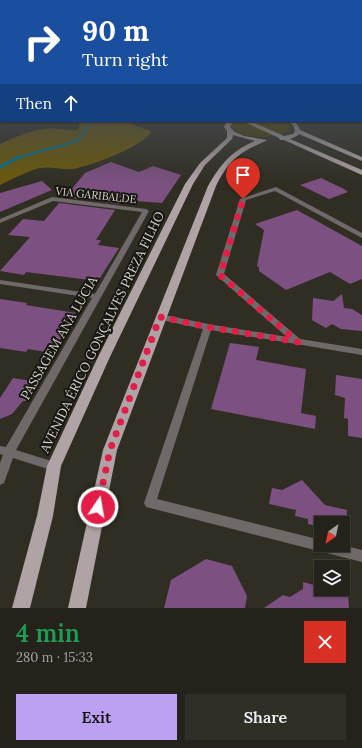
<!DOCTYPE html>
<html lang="en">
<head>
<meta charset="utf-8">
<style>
	:root { --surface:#24221a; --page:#302f27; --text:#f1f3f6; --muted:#a3a4a2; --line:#413f39; --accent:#bca0f2 }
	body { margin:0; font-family:Lora,serif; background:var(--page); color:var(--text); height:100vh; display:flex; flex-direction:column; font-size:15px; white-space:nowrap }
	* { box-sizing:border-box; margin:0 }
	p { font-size:13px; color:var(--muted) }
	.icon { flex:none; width:22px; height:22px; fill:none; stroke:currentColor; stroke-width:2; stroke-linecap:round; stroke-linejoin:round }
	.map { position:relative; height:608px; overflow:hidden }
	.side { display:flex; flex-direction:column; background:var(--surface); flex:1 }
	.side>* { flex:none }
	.guide { position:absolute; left:0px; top:0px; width:362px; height:122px; box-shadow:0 1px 3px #0004,0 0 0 1px var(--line); background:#1a4fa0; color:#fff; overflow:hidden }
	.needle { width:26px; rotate:213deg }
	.buttons { position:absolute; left:314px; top:516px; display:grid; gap:8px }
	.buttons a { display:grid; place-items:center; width:36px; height:36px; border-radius:0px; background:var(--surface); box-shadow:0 1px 3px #0004,0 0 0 1px var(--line); font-size:20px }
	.pin { position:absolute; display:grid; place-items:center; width:34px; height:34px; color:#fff; margin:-41px -17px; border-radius:50% 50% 50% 0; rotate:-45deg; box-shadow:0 0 4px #0007 }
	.pin .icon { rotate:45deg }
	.me { position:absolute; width:44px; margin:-22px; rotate:12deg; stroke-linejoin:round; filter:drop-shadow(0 0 3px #0008) }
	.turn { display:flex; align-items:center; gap:14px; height:84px; padding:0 16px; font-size:18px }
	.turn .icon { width:52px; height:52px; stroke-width:2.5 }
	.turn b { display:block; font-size:28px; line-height:34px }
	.then { display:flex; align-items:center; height:38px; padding:0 16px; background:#0003; gap:8px; font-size:15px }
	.round { display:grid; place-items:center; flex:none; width:42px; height:42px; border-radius:0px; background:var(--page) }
	.headline { display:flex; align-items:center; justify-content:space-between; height:68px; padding:0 16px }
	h1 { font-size:24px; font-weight:600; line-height:30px; color:#1e9e55 }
	.button { display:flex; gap:8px; margin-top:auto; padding:8px 16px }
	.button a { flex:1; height:46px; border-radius:0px; background:var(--accent); color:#111; font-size:16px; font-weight:600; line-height:46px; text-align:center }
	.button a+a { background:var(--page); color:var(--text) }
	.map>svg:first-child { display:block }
</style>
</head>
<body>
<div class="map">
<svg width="362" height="608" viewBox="0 0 362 608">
	<rect width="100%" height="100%" fill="#302e23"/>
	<path fill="#4d3f00" d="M233,121H284L290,125L291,129C280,140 237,140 230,125Z"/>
	<path fill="#6b5909" d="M78,121H132L130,124L151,131C146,146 90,166 73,169C62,170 50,166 40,168C30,170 10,180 0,185V144C14,138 28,131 43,129C55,127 66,131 78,130L80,123Z"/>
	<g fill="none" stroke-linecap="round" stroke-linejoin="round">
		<path stroke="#08718b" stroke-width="2.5" d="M17,158L77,141L86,130L87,124L92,121"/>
		<path stroke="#08718b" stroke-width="3.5" d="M0,167L19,157"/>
	</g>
	<path fill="#7c5080" d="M111,162L139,172L153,166L181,175L162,203L122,200L119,204L65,197L85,173Z
		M321,178L344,189L348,192L329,199L300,185Z
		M42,181L52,190L0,212V193Z
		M59,203L115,210L96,240H101L98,245L119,248L98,281L26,272L24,275L0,271L30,237L8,235L23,219L44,221Z
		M297,210L362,246V279L350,284L330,272L286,290L259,271V267L257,266L264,230L255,224Z
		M342,294L344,308L352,309L362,315V331L341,329L332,324L326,328L312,320L313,298L333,301Z
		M0,299L27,303L26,305L76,313L52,353L28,349L26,352L0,348Z
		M230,343L259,347L256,360L306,369L301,413L316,416L315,429L211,409Z
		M336,375L362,379V438L348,436V419L344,418L345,398L335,395Z
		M13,378L37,382L26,401H23L12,414L0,419V398Z
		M302,480L325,505L347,510L346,531H343V523H321V527L308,524V519L295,516L296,510L269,504L272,488L282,490Z
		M206,559L232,566L247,596L245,608H164L171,580Z
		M303,582L321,587V589H330L348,594L349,608H264L283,595L290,597L303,589Z"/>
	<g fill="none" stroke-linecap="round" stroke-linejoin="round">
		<path fill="#6f696a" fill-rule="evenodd" d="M361,117H362V120H361Z
			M276,187L362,233V238L275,191L246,200L224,274L300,339L362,349V355L211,330L157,499L321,540V545H342L362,550V562L150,508L146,507L144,503L203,329L157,319L156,317L157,315L160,314L208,324L287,337L216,275L240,199Z
			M52,197L146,209L149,211L16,450L58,463L60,466L58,469L54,471L13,458L4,483L0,485V463L3,455L0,454V446L6,447L92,298L0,284V280L95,294L142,212L53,201L0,223V219Z"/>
		<path fill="#b0a3a6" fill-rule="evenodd" d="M227,121H233L230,127L235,132L244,136L267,140C261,144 253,146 247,150C232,158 223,171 216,186L117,450L86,608H68L103,450L208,186C220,165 232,150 255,141L233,135L232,139L205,165L193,184L109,359L61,466L53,516L30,608H12L37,516L47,466L97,359L185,184L200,163L227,138V131L224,127Z
			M242,121H250L284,136L293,134L295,131L293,125L286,121C295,121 297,122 300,130L362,157V161L299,134L297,136L290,139L362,170V175L284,140H280L279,138Z"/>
	</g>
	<linearGradient id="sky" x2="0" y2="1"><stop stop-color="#1a1913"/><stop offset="0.54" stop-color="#484c50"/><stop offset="1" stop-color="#484c50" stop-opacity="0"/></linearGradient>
	<rect width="362" height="184" fill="url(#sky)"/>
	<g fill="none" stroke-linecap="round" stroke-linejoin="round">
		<path stroke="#e11d48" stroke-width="7" stroke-dasharray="0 12.6" d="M98,507L110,450L160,317L208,327L298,342L220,275L243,199"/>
	</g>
	<g text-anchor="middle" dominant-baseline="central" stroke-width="4" stroke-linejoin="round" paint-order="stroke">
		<g font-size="11" fill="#d6d4cd" stroke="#171611">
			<text transform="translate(96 195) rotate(6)">VIA GARIBALDE</text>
		</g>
		<g font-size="13" fill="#d6d4cd" stroke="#171611">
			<text transform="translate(102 332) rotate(-64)">AVENIDA ÉRICO GONÇALVES PREZA FILHO</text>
			<text transform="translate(59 338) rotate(-60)">PASSAGEM ANA LUCIA</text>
		</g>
	</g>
</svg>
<div class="buttons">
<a><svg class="needle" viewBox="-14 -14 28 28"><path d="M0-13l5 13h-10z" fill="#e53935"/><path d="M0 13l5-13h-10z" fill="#a3a4a2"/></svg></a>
<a><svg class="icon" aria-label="layers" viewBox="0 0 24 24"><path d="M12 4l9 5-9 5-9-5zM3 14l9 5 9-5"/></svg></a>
</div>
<div class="pin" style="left:243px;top:199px;background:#d93025"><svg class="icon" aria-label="arrive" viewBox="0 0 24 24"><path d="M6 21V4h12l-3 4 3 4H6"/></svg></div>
<svg class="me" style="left:98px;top:507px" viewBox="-20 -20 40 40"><circle r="17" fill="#e11d48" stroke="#fff" stroke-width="3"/><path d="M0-11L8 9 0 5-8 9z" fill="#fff"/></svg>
<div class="guide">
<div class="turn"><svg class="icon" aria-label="right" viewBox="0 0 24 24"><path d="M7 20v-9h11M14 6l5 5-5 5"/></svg><div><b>90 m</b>Turn right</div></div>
<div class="then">Then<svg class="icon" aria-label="ahead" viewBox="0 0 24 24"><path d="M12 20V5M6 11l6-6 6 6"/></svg></div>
</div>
</div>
<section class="side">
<div class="headline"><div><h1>4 min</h1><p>280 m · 15:33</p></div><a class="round" style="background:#d93025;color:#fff"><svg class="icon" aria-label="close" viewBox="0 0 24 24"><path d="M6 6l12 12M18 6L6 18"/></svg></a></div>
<div class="button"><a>Exit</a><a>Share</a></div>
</section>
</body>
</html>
